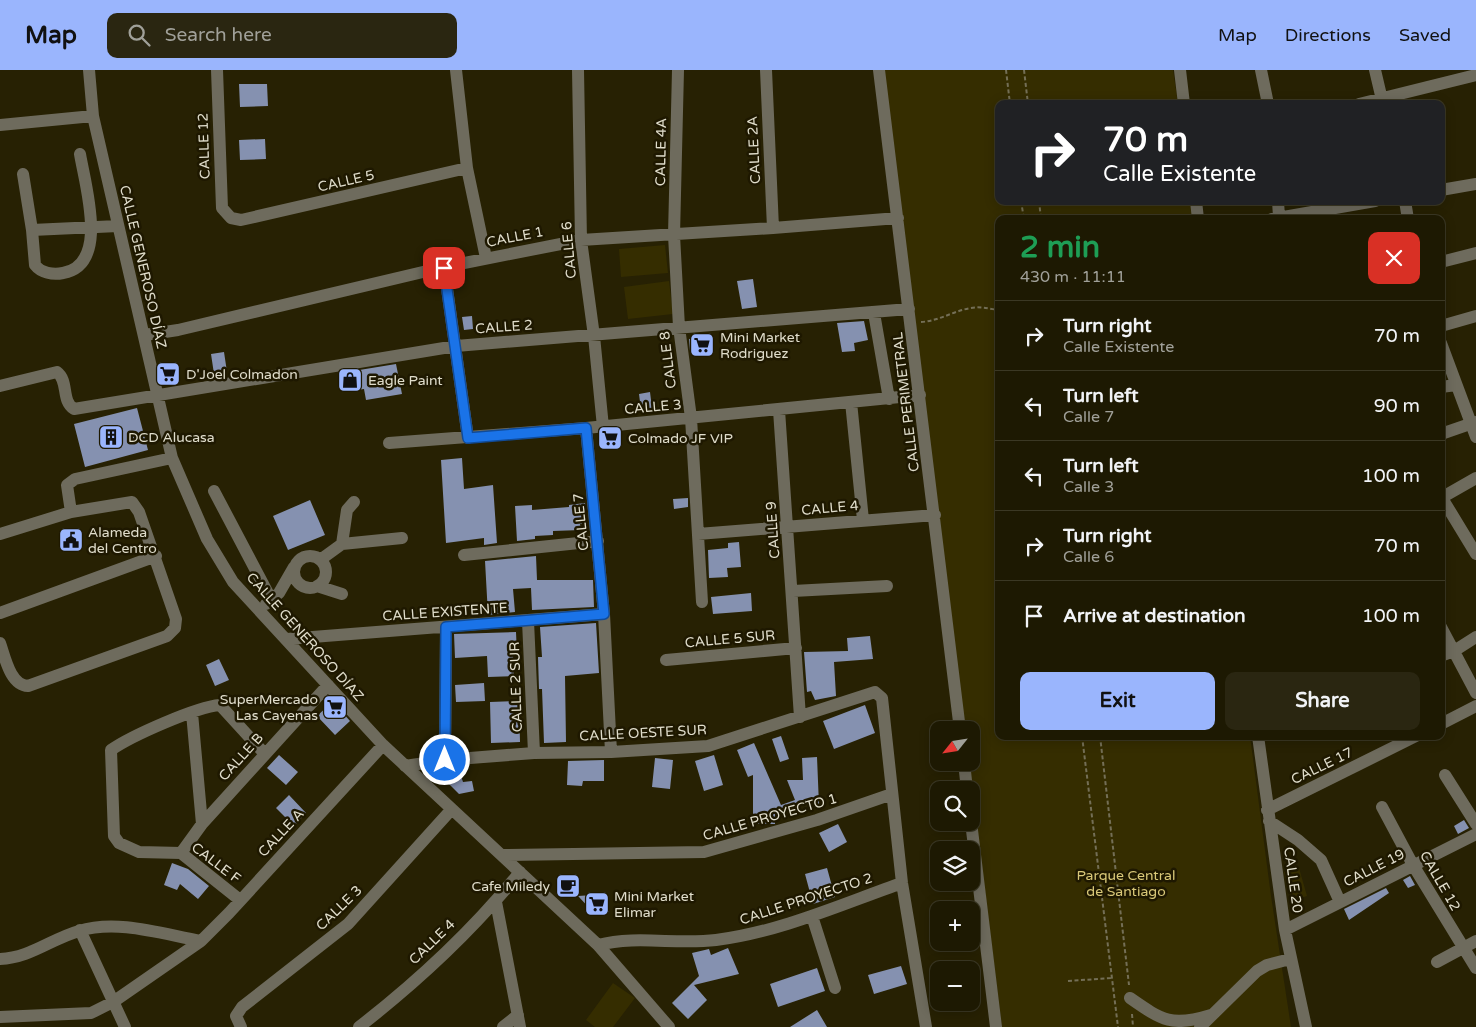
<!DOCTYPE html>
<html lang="en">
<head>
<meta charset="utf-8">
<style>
	:root { --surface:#1d1902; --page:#2a2611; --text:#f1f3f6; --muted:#a0a099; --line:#3b3824; --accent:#9ab5fd }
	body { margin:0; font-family:"Varela Round",sans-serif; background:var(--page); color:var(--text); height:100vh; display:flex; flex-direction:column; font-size:19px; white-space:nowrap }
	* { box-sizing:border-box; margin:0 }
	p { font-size:16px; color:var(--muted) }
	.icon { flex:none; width:28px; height:28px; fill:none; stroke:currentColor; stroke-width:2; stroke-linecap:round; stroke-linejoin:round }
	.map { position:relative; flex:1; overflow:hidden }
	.details { position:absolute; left:995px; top:145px; width:450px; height:525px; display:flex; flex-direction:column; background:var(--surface); border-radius:10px; box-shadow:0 2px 12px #0003,0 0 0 1px var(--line) }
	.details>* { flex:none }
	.guide { position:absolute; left:995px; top:30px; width:450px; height:105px; border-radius:10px; box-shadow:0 2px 12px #0003,0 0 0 1px var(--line); background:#202124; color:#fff; overflow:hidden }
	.needle { width:32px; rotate:240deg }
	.controls { position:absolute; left:930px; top:651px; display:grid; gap:10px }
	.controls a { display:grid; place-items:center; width:50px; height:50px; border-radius:10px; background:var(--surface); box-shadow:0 2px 12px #0003,0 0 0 1px var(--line); font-size:25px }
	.pin { position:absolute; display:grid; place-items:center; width:42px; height:42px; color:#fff; margin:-21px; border-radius:10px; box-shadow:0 2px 8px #0006 }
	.me { position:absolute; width:55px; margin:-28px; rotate:0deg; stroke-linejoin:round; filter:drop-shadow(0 0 4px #0008) }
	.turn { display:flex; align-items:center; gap:18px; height:105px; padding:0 25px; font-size:22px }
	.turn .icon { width:65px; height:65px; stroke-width:2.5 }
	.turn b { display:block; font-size:35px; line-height:42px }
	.round { display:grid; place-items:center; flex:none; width:52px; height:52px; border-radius:10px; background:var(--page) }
	.headline { display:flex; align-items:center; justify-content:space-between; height:85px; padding:0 25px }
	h1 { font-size:30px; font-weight:700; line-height:38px; color:#1e9e55 }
	.action { display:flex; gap:10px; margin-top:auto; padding:10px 25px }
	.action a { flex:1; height:58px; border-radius:10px; background:var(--accent); color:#111; font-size:20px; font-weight:700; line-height:58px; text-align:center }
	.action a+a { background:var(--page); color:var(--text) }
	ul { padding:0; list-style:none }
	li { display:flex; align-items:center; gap:15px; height:70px; padding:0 25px; border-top:1px solid var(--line) }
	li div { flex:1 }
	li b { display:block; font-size:19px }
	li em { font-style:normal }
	header { display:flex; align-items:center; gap:30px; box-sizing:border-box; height:70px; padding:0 25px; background:var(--accent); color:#111 }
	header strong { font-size:24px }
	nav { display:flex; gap:28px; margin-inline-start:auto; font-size:18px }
	.search { width:350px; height:45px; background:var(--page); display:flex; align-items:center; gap:12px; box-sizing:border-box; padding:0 18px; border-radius:10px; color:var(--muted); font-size:19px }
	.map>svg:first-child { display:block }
</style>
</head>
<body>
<header>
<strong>Map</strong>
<div class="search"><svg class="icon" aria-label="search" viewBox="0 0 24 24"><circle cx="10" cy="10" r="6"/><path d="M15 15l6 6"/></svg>Search here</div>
<nav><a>Map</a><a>Directions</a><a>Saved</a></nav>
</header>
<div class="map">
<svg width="1476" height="957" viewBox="0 0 1476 957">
	<rect width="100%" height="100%" fill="#272103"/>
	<path fill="#352d00" d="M883,0H1173L1178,34H999V131H1193L1194,149H999V666H1250L1271,826L1291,957H1002L969,693L971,692V660H965Z
		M665,175L668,203L621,207L619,179Z
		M669,211L673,244L628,249L624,217Z
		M1299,798L1307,826L1292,831L1284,802Z
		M613,913L635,928L613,957H595L586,950Z"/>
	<path fill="#8591b0" d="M239,14H267L268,36L240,37Z
		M265,69L266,89L240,90L239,70Z
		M753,209L757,237L742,239L737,211Z
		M472,246L473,259L464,260L462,247Z
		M864,251L868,270L854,273L855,281L842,282L837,253Z
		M708,267L710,281L697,283V280L690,281L689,269Z
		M224,282L227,302L214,304L211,284Z
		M396,294L402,324L366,330L364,319L344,322L341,303Z
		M171,298L175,314L164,308L162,301Z
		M650,322L652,338L641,340L639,324Z
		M137,338L148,380L85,397L74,354Z
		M616,363L617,373L604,375L603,365Z
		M462,388L464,419L493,415L497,473L484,475V468L446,473L441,390Z
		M688,428V437L674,439L673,429Z
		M310,430L325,465L288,480L273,446Z
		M585,433L587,453L580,454L581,460L553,461V465L535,466V469L517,471L515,436L532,435V440L569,437V435Z
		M739,472L741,497L727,498L728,507L709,508L708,480L728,478V473Z
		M536,486L537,510H593L594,537L532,540L531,518L513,519L515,542L488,545L485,491Z
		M751,523L752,541L713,544L711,527Z
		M596,553L599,603L565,606L566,672L544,673L542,619H539L538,587H542L540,557Z
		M516,562L517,585H513L514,606L488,607L487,586L455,588L454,564Z
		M870,566L873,589L834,592L836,626L815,630L811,621L807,622L804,582L848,581L847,568Z
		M219,589L229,610L215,616L206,595Z
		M484,613L485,631L456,632L455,615Z
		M519,631L520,672L491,673L490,632Z
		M334,633L350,651L335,665L317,646L330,634Z
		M865,635L875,663L834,679L823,651Z
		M781,666L789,689L780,692L772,669Z
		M754,673L781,735L795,730L787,710H803L802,688L817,687L819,735H799V743H775V754H753V705L748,707L737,680Z
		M279,685L298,702L286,715L267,698Z
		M714,685L723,715L704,721L695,691Z
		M655,688L673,690L670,719L652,717Z
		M604,690V711H583L582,716L567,715L568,691Z
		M458,697L463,712L472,711L474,721L459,724L443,708L442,700Z
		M289,725L306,743L294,756L276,738Z
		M1464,750L1469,758L1458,764L1454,756Z
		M838,754L847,772L829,782L819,763Z
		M172,793L188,799L209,816L198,829L180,814L177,820L164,815Z
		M827,798L835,827L813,834L805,804Z
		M1410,806L1415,815L1408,818L1403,810Z
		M1386,818L1389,823L1349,850L1344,839Z
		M607,824L609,842L594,843L578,826Z
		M728,878L739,904L694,915L707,930L688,949L672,933L699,906L692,883L709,879L711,885Z
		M901,896L907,914L874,924L868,905Z
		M817,898L825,921L778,937L770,914Z
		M817,940L827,957H790Z"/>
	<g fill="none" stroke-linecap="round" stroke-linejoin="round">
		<path stroke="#746f56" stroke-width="2" stroke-dasharray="4 2.5" stroke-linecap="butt" d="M1006,0L1010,34
			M1024,0L1028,34
			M1021,131L1024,149
			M1039,131L1041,149
			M921,252C939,251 953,241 971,238C980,236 989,239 999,240
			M1082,666L1118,957
			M1100,666L1129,915
			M1068,911L1112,908
			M1132,944L1133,957"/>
		<path stroke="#6e6b5d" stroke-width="12" d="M89,0L93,46L172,388L207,469L233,512L383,675L598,875L669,957
			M217,0L222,138L231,148L241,150L467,98
			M456,0L467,98L486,188
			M578,0L581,170L594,266L603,357
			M678,0L674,165L679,257L691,348L702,532
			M766,0L773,158
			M879,0L960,660
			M1180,0L1184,34
			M1261,0L1268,34
			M1375,0L1383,34
			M1359,34L1476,5
			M0,55L93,46
			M23,104L32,160L35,195C41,203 53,205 63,203C110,195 85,115 80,84
			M1441,120L1476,114
			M1196,131L1198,149
			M1278,131L1279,147
			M1405,131L1408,149
			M1272,149L1375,131
			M32,160L118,156
			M1441,192L1476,183
			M444,197L468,368
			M874,243L889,329
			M1441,256L1476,246
			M145,265L178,260L444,197L581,170L773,158L898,148
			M1441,273L1476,367
			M0,316L57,302C69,311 61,331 74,339L456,276L909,239
			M1441,317L1456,315
			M851,332L863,450
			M779,340L800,647
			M586,358L604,544L611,682
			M1441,364L1476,352
			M389,373L586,358L920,325
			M214,421L271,529
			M1441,428L1476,408
			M1442,428L1476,484
			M71,442L67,415L75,409L172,388
			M0,464L71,442L132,432L139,442L176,549L175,558L167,566L28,616C10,615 5,587 0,573
			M698,464L935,445
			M342,474L402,468
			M464,485L598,471
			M294 502a16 16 0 1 1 32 0a16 16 0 1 1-32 0Z
			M320,490L342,474L347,440L354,432
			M317,516L342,524
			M793,521L887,516
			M266,534L279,523L294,497
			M0,543L156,486
			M528,551L534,683
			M1441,557L1476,623
			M287,569L604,544
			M1441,586L1454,581L1476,567
			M666,590L796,578
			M192,643L202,754
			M1441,654L1476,636
			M1258,666L1285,860L1306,957
			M445,690L446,557
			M964,692L967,720
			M405,696L445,690L534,683L611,682L708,676L875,622L882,628L902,813L926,957
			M1445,705L1476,754
			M1382,737L1413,795L1476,898
			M1267,740L1416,666
			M1269,751L1298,770L1321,790L1340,832
			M971,752L996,957
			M181,783L202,754L328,615
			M503,785L704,782L817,750L892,724
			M240,830L181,783L139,782L119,773L114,766L111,680C131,666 196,637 220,635L264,683
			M496,832L520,957
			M812,846L835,918
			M80,860L125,957
			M1285,860L1476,764
			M598,875C637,865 676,875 716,870C780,862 842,834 902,813
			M0,889C30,888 51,869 79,861C117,849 162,864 201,871
			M1437,892L1476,871
			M1130,928C1163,951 1172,957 1211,945
			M0,947L91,943L113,932L201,871L229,843L383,675
			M241,957L236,946L242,937L348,854L451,740
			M359,957C417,912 473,860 520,802
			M503,957L518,945
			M1200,957L1257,901L1267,895L1290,889"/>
	</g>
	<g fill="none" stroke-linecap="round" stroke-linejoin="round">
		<defs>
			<path id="route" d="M444,198L468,368L586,358L604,544L446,557L445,690"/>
		</defs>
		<use href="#route" stroke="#114b97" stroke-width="12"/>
		<use href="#route" stroke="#1a73e8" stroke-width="9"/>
	</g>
	<defs>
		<symbol id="supermarket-square" viewBox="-11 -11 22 22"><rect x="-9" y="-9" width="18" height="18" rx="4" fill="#9ab5fd" stroke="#1e1800"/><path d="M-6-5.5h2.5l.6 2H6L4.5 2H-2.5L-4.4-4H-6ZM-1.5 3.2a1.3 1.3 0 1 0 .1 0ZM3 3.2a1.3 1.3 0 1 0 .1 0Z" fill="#111"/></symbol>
		<symbol id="shop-square" viewBox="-11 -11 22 22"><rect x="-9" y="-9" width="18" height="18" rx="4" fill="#9ab5fd" stroke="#1e1800"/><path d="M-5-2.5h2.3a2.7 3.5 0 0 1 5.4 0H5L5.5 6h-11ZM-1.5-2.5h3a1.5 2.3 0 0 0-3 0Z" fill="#111"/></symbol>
		<symbol id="building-square" viewBox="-11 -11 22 22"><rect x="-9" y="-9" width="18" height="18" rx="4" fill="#9ab5fd" stroke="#1e1800"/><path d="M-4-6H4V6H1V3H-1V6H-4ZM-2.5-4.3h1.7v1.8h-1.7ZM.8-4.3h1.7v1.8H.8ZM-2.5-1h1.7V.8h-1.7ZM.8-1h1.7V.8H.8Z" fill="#111"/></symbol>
		<symbol id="civic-square" viewBox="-11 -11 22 22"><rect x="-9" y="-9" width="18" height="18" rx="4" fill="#9ab5fd" stroke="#1e1800"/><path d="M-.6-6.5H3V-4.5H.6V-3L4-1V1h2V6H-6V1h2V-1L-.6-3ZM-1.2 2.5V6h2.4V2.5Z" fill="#111"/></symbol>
		<symbol id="cafe-square" viewBox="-11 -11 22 22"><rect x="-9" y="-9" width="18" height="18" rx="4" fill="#9ab5fd" stroke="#1e1800"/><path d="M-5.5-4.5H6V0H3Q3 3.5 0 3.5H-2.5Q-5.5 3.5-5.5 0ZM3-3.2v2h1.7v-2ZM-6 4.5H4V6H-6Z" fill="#111"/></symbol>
	</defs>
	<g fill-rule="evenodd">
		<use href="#supermarket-square" x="688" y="261" width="28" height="28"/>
		<use href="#supermarket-square" x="154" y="290" width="28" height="28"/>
		<use href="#shop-square" x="336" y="296" width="28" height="28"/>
		<use href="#building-square" x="97" y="353" width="28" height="28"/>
		<use href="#supermarket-square" x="596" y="354" width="28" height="28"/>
		<use href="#civic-square" x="57" y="456" width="28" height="28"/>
		<use href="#supermarket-square" x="321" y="623" width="28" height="28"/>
		<use href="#cafe-square" x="554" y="802" width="28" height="28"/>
		<use href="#supermarket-square" x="583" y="820" width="28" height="28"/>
	</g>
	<g text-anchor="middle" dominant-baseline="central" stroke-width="5" stroke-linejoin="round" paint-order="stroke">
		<g font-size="14" fill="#e0ddcb" stroke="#1e1800">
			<text transform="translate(204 76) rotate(-92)">CALLE 12</text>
			<text transform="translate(754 80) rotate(-93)">CALLE 2A</text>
			<text transform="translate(661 82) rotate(-89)">CALLE 4A</text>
			<text transform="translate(346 111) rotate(-13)">CALLE 5</text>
			<text transform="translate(515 167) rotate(-11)">CALLE 1</text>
			<text transform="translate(569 180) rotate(-95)">CALLE 6</text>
			<text transform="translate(143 197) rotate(77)">CALLE GENEROSO DÍAZ</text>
			<text transform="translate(504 257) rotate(-4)">CALLE 2</text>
			<text transform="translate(668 290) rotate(-97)">CALLE 8</text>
			<text transform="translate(906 332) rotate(-97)">CALLE PERIMETRAL</text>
			<text transform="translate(653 337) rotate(-5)">CALLE 3</text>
			<text transform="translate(830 438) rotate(-5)">CALLE 4</text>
			<text transform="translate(581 452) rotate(-96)">CALLE 7</text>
			<text transform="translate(773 460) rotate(-94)">CALLE 9</text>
			<text transform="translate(445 542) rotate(-4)">CALLE EXISTENTE</text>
			<text transform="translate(305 567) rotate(48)">CALLE GENEROSO DÍAZ</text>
			<text transform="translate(730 569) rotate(-5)">CALLE 5 SUR</text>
			<text transform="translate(516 617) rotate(-92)">CALLE 2 SUR</text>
			<text transform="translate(643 663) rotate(-3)">CALLE OESTE SUR</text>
			<text transform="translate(241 687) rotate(-48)">CALLE B</text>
			<text transform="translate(1322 696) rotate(-26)">CALLE 17</text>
			<text transform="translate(770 747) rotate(-16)">CALLE PROYECTO 1</text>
			<text transform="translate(281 763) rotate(-47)">CALLE A</text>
			<text transform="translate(216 793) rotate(37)">CALLE F</text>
			<text transform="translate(1374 798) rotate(-27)">CALLE 19</text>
			<text transform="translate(1293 810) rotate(82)">CALLE 20</text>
			<text transform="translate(1440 811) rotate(60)">CALLE 12</text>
			<text transform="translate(806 829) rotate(-18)">CALLE PROYECTO 2</text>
			<text transform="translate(339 838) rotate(-44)">CALLE 3</text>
			<text transform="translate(432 872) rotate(-44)">CALLE 4</text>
		</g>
		<g font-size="14" fill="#e0ddcb" stroke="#1e1800" text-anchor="start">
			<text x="720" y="267">Mini Market<tspan x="720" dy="16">Rodriguez</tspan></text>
			<text x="186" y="304">D'Joel Colmadon</text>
			<text x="368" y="310">Eagle Paint</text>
			<text x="128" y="367">DCD Alucasa</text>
			<text x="628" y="368">Colmado JF VIP</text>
			<text x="88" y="462">Alameda<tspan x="88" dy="16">del Centro</tspan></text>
			<text x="318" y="629" text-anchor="end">SuperMercado<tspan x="318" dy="16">Las Cayenas</tspan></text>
			<text x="550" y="816" text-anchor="end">Cafe Miledy</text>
			<text x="614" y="826">Mini Market<tspan x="614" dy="16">Elimar</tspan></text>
		</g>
		<g font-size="14" fill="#d9c878" stroke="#1e1800">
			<text x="1126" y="805">Parque Central<tspan x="1126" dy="16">de Santiago</tspan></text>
		</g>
	</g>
</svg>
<div class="controls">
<a><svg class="needle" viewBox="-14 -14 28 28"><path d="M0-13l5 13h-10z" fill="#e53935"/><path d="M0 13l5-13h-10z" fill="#a0a099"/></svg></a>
<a><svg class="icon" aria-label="search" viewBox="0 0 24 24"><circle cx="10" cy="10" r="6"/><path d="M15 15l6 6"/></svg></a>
<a><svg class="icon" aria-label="layers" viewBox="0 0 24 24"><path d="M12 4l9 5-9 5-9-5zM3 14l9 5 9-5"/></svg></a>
<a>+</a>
<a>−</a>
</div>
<div class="pin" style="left:444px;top:198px;background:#d93025"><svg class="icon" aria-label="arrive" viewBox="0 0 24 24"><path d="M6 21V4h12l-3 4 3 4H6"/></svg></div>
<svg class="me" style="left:445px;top:690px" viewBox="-20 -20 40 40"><circle r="17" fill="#1a73e8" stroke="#fff" stroke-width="3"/><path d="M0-11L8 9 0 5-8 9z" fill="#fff"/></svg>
<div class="guide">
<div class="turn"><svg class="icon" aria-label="right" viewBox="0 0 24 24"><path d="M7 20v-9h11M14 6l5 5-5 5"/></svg><div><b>70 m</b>Calle Existente</div></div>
</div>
<section class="details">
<div class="headline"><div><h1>2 min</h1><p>430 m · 11:11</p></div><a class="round" style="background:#d93025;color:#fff"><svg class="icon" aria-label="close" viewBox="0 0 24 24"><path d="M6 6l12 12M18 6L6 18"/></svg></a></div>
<ul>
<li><svg class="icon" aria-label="right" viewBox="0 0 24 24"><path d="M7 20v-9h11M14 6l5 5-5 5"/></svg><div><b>Turn right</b><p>Calle Existente</p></div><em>70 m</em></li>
<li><svg class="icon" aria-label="left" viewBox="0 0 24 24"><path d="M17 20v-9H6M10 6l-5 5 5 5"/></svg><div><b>Turn left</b><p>Calle 7</p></div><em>90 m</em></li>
<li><svg class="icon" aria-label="left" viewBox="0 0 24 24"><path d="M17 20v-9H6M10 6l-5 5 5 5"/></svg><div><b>Turn left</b><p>Calle 3</p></div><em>100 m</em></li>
<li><svg class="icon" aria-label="right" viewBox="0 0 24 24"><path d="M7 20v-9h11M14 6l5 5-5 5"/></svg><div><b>Turn right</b><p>Calle 6</p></div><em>70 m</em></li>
<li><svg class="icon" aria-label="arrive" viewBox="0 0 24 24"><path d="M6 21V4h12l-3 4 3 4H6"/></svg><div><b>Arrive at destination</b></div><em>100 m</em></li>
</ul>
<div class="action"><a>Exit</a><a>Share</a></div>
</section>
</div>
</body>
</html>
